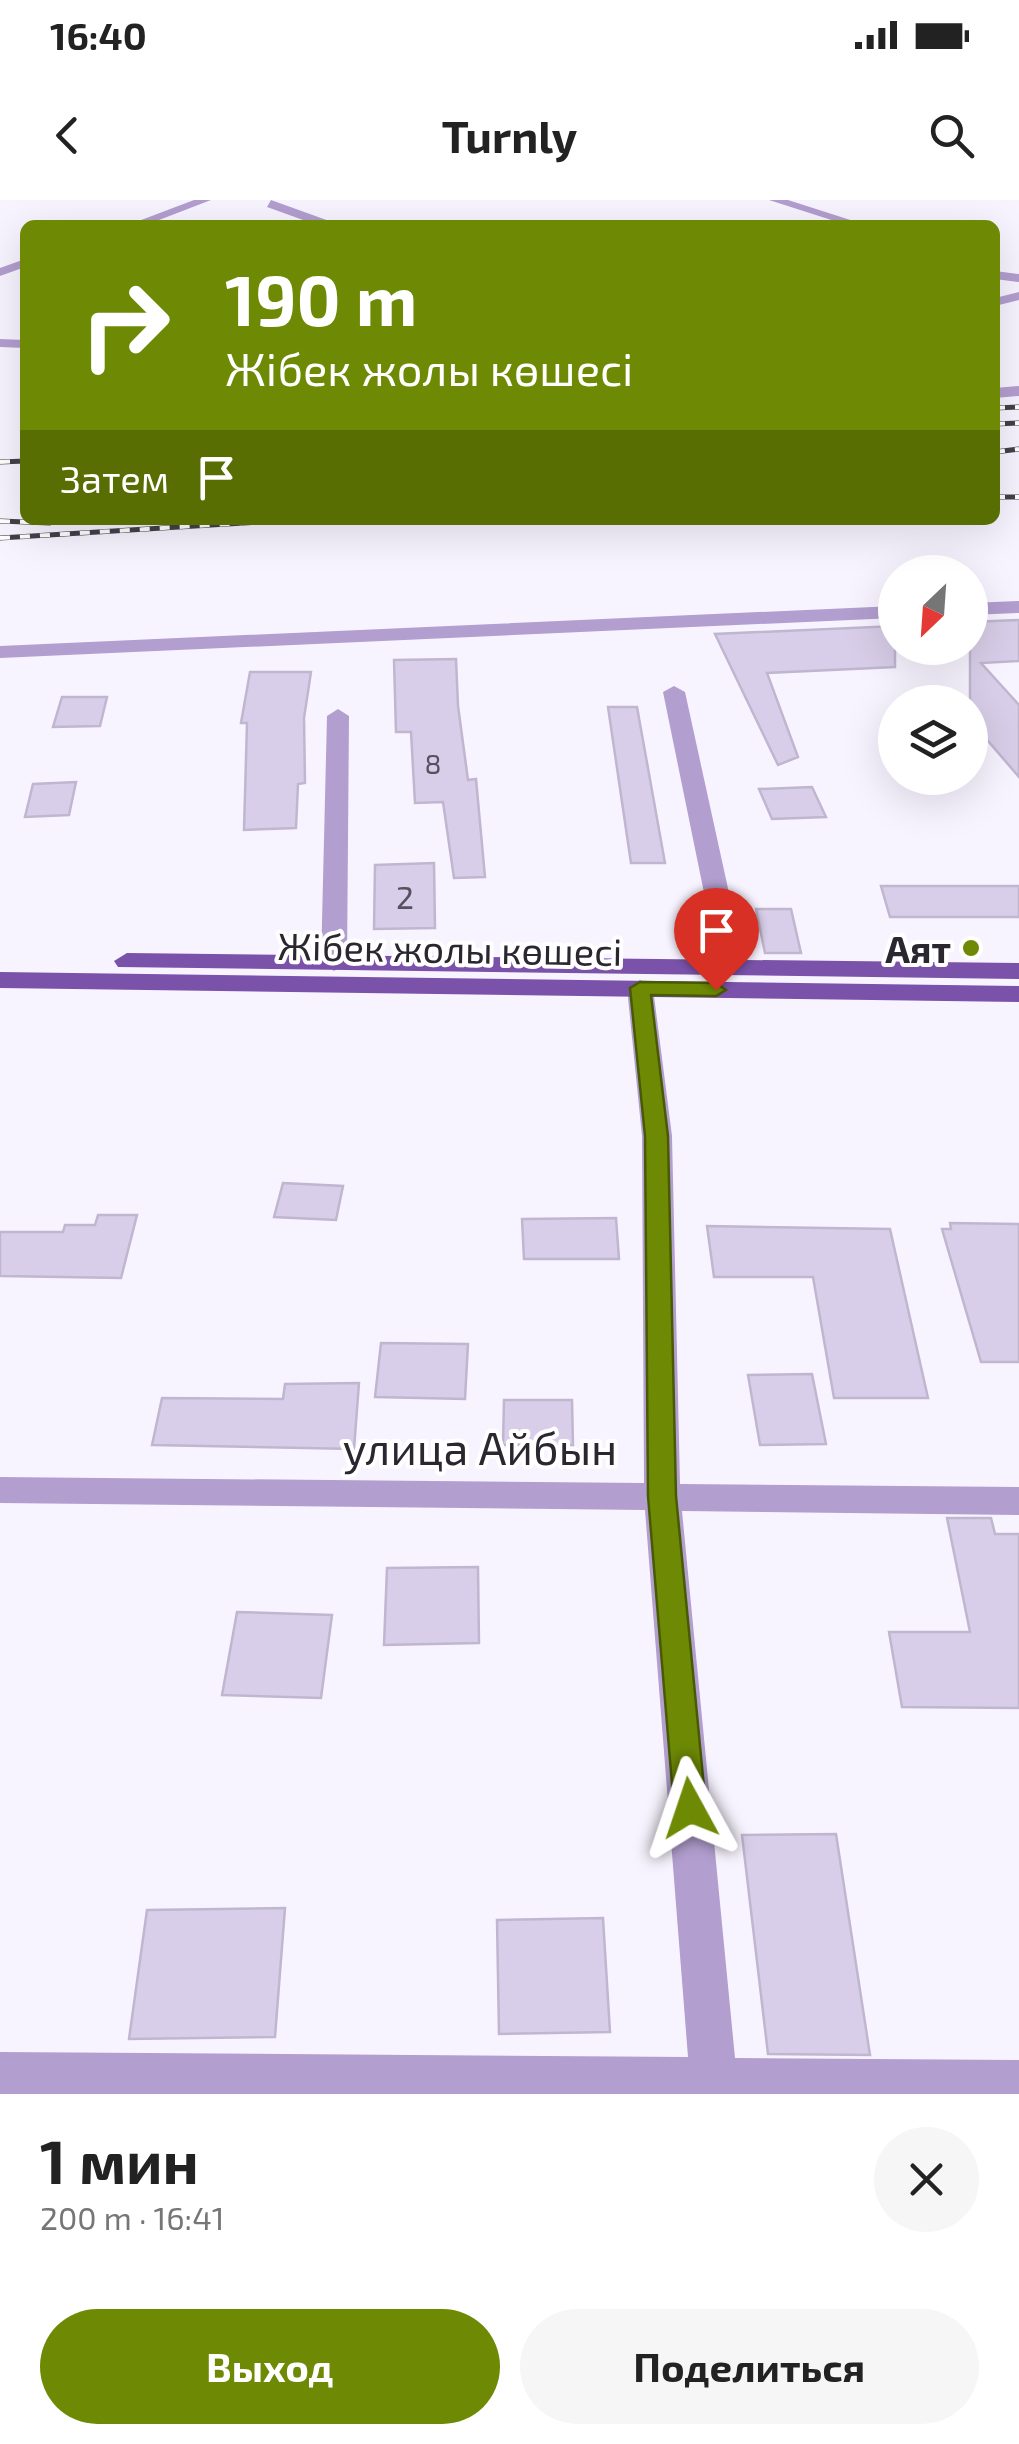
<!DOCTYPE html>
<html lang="ru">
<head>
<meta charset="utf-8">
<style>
	:root { --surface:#fff; --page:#f6f6f6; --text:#222; --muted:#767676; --accent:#6e8a04 }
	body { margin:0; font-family:"Exo 2",sans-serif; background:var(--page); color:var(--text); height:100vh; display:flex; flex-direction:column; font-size:38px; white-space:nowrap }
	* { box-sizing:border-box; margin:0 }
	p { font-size:32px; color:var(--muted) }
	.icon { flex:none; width:55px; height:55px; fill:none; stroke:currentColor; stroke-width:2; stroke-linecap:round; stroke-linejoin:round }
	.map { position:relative; height:1894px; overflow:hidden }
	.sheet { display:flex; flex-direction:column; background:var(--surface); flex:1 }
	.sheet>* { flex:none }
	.guide { position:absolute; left:20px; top:20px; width:980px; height:305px; border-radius:15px; box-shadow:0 10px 40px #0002; background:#6e8a04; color:#fff; overflow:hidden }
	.needle { width:65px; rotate:205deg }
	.controls { position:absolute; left:878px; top:355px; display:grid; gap:20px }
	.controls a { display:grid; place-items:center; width:110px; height:110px; border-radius:50%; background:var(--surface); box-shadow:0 10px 40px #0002; font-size:50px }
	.pin { position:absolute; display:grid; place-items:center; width:85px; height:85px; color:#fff; margin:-102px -42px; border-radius:50% 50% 50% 0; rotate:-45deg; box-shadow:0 0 10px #0007 }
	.pin .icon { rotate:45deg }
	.me { position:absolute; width:110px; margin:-55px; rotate:355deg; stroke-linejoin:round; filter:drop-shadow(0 0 8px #0008) }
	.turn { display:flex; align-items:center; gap:35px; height:210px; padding:0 40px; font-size:45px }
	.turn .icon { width:130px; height:130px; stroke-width:2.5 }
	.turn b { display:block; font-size:70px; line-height:85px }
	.then { display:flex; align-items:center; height:95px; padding:0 40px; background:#0003; gap:20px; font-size:38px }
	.round { display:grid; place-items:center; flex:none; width:105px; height:105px; border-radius:52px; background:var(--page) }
	.overview { display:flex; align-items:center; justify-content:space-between; height:170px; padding:0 40px }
	h1 { font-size:60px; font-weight:700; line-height:75px }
	.primary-button { display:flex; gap:20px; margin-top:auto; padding:20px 40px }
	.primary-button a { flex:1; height:115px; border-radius:60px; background:var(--accent); color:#fff; font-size:40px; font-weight:700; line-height:115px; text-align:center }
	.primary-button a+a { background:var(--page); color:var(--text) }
	.status { display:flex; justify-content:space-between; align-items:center; height:70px; padding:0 50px; background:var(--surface); direction:ltr }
	.status svg { height:28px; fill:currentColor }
	header { display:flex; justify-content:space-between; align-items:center; height:130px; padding:0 40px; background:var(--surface); font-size:45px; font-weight:700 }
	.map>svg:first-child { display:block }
</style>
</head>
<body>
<div class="status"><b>16:40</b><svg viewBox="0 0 49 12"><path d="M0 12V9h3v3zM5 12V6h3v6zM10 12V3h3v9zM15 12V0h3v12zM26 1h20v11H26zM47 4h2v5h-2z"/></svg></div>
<header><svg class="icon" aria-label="back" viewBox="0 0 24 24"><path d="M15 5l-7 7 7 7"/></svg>Turnly<svg class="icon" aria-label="search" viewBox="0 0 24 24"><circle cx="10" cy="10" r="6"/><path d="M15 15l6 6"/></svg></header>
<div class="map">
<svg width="1019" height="1894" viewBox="0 0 1019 1894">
	<rect width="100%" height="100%" fill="#f8f4ff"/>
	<path fill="#d9cee9" stroke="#c0b6d0" stroke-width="2.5" d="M1019,420V461L981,463L1019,505V577L970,520V422Z
		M895,426V467L767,473L798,557L778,565L715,434Z
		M456,459L458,506L468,580L476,579L485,677L454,678L443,602L415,603L411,532H396L394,460Z
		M250,472H311L304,518L305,583L298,584L296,628L244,630L247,523H241Z
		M62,497H107L100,526L53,527Z
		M608,507H637L665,663H631Z
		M76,582L69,615L25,617L33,584Z
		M812,587L826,617L772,619L759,589Z
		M434,663L435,728L374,729L375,665Z
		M881,686H1019V717H890Z
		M756,709H791L801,753H765Z
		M283,983L343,986L336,1020L274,1017Z
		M98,1015H137L121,1078L0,1076V1032H63L65,1025H95Z
		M616,1018L619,1059H524L522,1019Z
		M950,1023L1019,1024V1162H981L942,1029H951Z
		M707,1026L890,1029L928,1198H834L813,1077H714Z
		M381,1143L468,1144L465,1199L375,1197Z
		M812,1174L826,1244L760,1245L748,1175Z
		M359,1183L354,1249L152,1245L162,1198L283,1199L285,1184Z
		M504,1200H572L573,1245H503Z
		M947,1318H991L995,1334H1019V1508L902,1507L889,1432H970Z
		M478,1367L479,1443L384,1445L387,1368Z
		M237,1412L332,1415L321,1498L222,1495Z
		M836,1634L870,1855L768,1854L742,1635Z
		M285,1708L275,1837L129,1839L147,1710Z
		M603,1718L610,1832L499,1834L497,1720Z"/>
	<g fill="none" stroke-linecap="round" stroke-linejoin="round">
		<path fill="#b29ecf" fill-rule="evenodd" d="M194,0H211L146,25H128Z
			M271,0L332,22L334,25H317L267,7Z
			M769,0H788L866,25H847Z
			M25,59V67L0,76V68Z
			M995,71L1019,74V82L995,79Z
			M1019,92V100L995,106V98Z
			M0,139L25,140V148L0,147Z
			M1019,186V196L995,198V188Z
			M1019,401V413L970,415V403Z
			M895,406V418L0,458V446Z
			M674,486L685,492L745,766L732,774L719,766L663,492Z
			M338,509L349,516L347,763L334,771L321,763L327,516Z
			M640,780L653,788L672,936L680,1284L1019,1287V1315L682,1311L735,1858L1019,1860V1894H0V1852L688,1857L645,1310L0,1303V1277L644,1283L642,936L627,788Z"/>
		<path fill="#7a52a9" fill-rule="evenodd" d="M127,753L1019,763V779L118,767L114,761Z
			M0,772L1019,786V802L0,788Z"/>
		<defs>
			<path id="rail" d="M995,208L1019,207
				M995,224L1019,223
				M995,252L1019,249
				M0,262L25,261
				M995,297H1019
				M0,321L50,323
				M0,338L293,320"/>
		</defs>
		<use href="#rail" stroke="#44404a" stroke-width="5"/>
		<use href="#rail" stroke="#fff" stroke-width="4" stroke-dasharray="10" stroke-linecap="butt"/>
	</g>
	<path fill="#6e8a04" stroke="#485a03" stroke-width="2.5" d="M640,782L716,783L726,790L716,796L651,795L668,936L676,1296L706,1608L701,1617L690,1621L678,1617L674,1608L648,1296L645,936L630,788Z"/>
	<circle fill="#6e8a04" stroke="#fff" stroke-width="4" cx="971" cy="748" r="10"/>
	<g text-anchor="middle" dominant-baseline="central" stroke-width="8" stroke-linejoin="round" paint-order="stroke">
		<g font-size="28" fill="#56515f">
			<text x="433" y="563">8</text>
		</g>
		<g font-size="32" fill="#56515f">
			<text x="405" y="696">2</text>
		</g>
		<g font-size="38" fill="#2b2731" stroke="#fff">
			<text transform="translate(450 748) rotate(1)">Жібек жолы көшесі</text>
		</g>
		<g font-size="38" font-weight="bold" fill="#2b2731" stroke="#fff" text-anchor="end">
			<text x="951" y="748">Аят</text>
		</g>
		<g font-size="45" fill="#2b2731" stroke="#fff">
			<text x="480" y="1247">улица Айбын</text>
		</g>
	</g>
</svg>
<div class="controls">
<a><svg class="needle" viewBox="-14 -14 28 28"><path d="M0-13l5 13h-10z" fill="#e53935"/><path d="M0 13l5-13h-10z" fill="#767676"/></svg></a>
<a><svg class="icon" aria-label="layers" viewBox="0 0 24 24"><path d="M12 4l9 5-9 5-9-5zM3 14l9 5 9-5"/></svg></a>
</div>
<div class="pin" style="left:716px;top:790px;background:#d93025"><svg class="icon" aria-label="arrive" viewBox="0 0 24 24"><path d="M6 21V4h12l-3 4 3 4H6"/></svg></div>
<svg class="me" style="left:690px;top:1608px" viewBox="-20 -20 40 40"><path d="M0-17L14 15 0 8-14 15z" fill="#6e8a04" stroke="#fff" stroke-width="4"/></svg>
<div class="guide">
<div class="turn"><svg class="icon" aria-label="right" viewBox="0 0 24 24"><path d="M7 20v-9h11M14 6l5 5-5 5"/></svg><div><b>190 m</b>Жібек жолы көшесі</div></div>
<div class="then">Затем<svg class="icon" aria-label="arrive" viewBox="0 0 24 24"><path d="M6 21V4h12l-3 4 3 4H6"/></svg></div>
</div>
</div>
<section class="sheet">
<div class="overview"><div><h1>1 мин</h1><p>200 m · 16:41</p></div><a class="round"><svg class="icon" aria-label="close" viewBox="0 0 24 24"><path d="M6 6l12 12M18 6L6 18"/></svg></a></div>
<div class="primary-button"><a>Выход</a><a>Поделиться</a></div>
</section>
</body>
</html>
